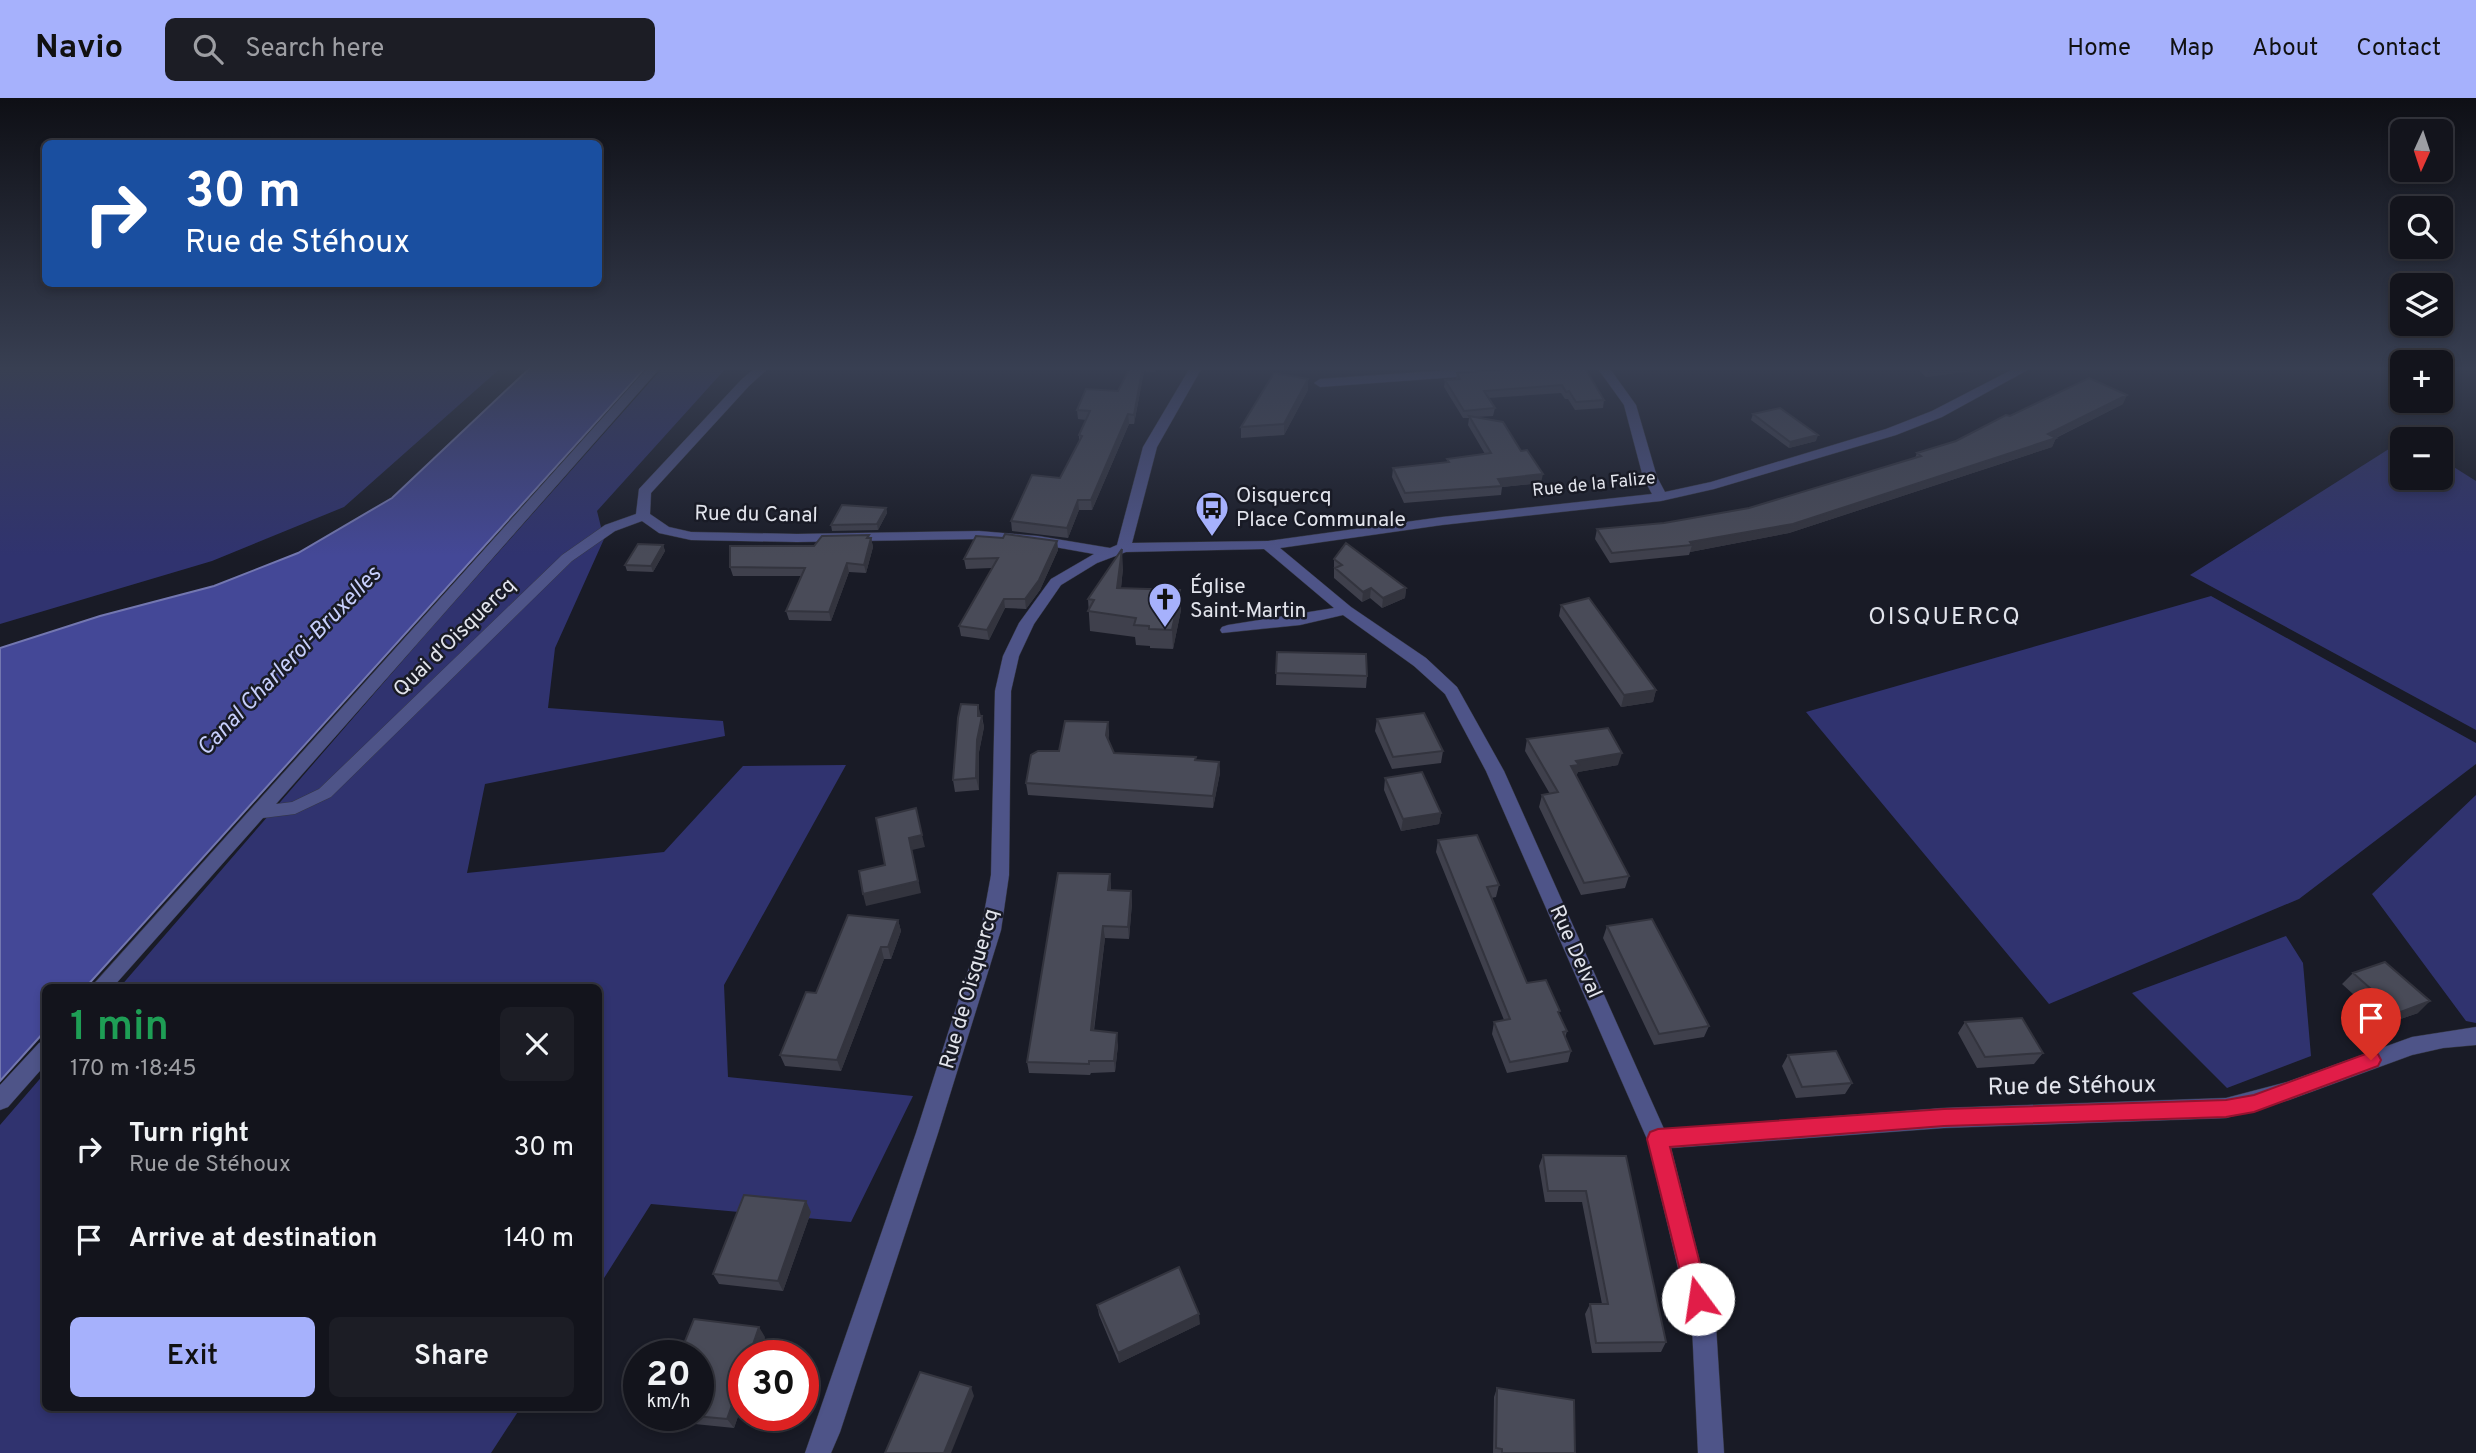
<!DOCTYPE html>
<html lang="en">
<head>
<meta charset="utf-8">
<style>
	:root { --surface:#13141c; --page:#1c1d25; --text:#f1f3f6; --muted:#9d9ea3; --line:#32333b; --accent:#a6b1fc }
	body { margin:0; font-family:Overpass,sans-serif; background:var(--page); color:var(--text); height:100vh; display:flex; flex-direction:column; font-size:26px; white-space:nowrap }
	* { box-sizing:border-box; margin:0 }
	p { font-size:23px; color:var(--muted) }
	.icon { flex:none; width:38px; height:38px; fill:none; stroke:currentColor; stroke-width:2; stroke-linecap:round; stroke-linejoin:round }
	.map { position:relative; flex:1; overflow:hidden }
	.sheet { position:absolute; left:42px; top:886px; width:560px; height:427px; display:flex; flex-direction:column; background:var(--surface); border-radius:10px; box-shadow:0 4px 10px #0003,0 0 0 2px var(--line) }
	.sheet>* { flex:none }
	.guide { position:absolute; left:42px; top:42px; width:560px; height:147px; border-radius:10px; box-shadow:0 4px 10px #0003,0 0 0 2px var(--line); background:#1a4fa0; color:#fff; overflow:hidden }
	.needle { width:46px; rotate:183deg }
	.controls { position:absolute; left:2390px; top:21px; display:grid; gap:14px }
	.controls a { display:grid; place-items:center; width:63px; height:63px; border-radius:10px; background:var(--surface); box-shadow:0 4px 10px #0003,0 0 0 2px var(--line); font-size:35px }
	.speed { position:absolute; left:623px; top:1242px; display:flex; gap:14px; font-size:35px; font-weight:700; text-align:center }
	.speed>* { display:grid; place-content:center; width:91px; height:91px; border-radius:50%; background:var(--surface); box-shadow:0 4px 10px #0003,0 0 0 2px var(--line); line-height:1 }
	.speed small { font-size:18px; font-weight:400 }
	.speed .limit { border:10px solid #d22; background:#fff; color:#111 }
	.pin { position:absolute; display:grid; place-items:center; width:60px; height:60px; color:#fff; margin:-72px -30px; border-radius:50% 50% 50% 0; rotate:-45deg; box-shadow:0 0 7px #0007 }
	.pin .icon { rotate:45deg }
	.me { position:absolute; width:77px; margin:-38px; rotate:346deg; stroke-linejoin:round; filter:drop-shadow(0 0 5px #0008) }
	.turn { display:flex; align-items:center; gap:24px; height:147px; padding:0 28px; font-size:32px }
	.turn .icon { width:91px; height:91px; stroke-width:2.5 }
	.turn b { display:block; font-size:49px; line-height:60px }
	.round { display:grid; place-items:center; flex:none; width:74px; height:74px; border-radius:10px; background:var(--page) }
	.head { display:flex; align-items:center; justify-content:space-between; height:119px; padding:0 28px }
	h1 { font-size:42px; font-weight:600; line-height:52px; color:#1e9e55 }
	.cta { display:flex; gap:14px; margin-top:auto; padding:14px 28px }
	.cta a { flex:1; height:80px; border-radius:10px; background:var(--accent); color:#111; font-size:28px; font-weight:600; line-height:80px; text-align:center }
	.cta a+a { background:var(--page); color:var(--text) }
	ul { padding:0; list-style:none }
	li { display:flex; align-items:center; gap:21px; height:91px; padding:0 28px }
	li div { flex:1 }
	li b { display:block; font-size:26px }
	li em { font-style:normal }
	header { display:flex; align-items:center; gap:42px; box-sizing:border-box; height:98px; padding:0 35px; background:var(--accent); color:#111 }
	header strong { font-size:33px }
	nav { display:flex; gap:38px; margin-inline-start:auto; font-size:24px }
	.search { width:490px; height:63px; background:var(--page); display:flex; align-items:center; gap:18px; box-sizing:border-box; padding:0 24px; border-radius:10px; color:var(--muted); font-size:26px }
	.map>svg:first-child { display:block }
</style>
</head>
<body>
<header>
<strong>Navio</strong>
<div class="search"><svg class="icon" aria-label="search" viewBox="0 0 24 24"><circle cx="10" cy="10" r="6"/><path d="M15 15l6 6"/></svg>Search here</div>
<nav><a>Home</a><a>Map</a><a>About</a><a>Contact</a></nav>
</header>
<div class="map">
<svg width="2476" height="1355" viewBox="0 0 2476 1355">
	<rect width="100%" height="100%" fill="#191b26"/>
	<path fill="#30336f" d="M0,268H368L378,271L389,268H503L344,409L212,463L0,526Z
		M664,268H728L597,413L604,441L555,550L548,610L723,623L725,638L485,686L467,775L664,754L743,668L846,667L724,887L728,979L913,998L851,1124L651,1106L599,1188L598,889H120L431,530Z
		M2403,342V380H2441V361L2476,383V632L2190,477Z
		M2211,498L2476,645V666L2299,801L2049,906L1806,614Z
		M2476,697V925L2466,923L2372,796Z
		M2286,838L2303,865L2311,958L2227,990L2132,895Z
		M45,975L46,1309H521L491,1355H0V1027Z"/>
	<path fill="#444897" stroke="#7377b0" stroke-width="2" d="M532,268H647L86,889H46L45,933L0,983V550L100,518L214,488L298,455L392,400Z"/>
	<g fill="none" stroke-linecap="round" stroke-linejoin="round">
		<defs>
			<path id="minor" d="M649,268H662L276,706L292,704L319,691L562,457L605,427L636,416L639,391L741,282L757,268H771L749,288L651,395L650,416L669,429L691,434L797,436L979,433L1038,438L1110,450L1117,447L1143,349L1191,268H1203L1157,349L1132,445L1268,443L1442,419L1652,396L1643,379L1624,307L1596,268H1608L1636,307L1657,379L1665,394L1711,384L1886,331L1932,313L2019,268H2035L1942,319L1896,337L1714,391L1661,403L1442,427L1280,450L1351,509L1426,560L1457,589L1504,673L1664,1031L1944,1010L2226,1000L2287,984L2412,939L2476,929V947L2443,950L2412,957L2289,1002L2226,1020L1944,1030L1671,1050L1716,1228L1724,1355H1698L1692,1228L1647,1041L1486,673L1445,596L1414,568L1343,517L1300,527L1222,535L1220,532L1222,529L1228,527L1334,510L1264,451L1126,454L1097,465L1061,487L1034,526L1019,558L1011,593L1009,777L1001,832L938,1035L840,1334L831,1355H805L916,1035L981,832L991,777L995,593L1003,558L1019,525L1051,481L1094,456L1038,446L979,441L797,444L691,442L659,435L642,423L615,433L572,463L331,699L295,716L263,720L113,889H91Z
				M1480,270L1486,274L1484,277L1320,289L1314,285L1320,281Z
				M46,942V966L8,1009L0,1012V987L39,945Z"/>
		</defs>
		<use href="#minor" stroke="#353742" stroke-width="1"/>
		<use href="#minor" fill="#4e5488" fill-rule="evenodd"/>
	</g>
	<path fill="#3f404c" d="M1131,268H1158L1155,274L1144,273L1134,326H1129L1092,412H1079L1068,440L1012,433L1011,423L1060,380L1079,343V337L1086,322L1078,321L1077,312L1118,293Z
		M1544,268L1604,302L1603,310L1575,312L1568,301H1565L1561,295L1488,300L1495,310L1493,318L1476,319L1541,385L1502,389L1501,397L1404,405L1392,379L1393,370L1447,365V361L1485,356L1468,327L1469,320H1463L1444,289L1445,282L1456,281L1457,275Z
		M1914,268H1988L1986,271L1926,279Z
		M1308,292L1284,337L1241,340V329Z
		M2123,306L2056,340L2052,349L1789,435L1690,454L1689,457L1610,465L1595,441L1597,431L1664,425L1749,410L1915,360L1917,355L1956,343L2010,318Z
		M1753,316L1816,343L1789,350L1751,322Z
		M886,410L887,415L878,432L832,433L831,427Z
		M869,437V440H871L873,449L866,475L849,474L831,523L789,522L786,513L801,478H733L730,469L814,448Z
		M1057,443L1058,452L1040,492L1026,511L1005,510L989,542L961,538L959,528L992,470L966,471L964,461Z
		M663,447L665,453L653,474L627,473L625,467Z
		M1334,461L1406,490L1405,500L1382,510L1370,500L1362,504L1334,480Z
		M1123,470L1121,490L1180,492L1181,512L1173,551L1150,550V548L1136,547L1135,539L1090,533L1088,501Z
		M1561,507L1656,592L1653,604L1621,609L1559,518Z
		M1277,554L1367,578L1366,590L1276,587Z
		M980,618H982L984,629L979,654V692L955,694L953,682Z
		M1377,621L1443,653L1441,665L1392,671L1375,633Z
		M1108,624L1109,636L1108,642L1114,655L1219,664L1220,675L1213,710L1028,697L1026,685L1059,653Z
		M1527,641L1618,667L1578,674L1576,678L1629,778L1625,790L1581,797L1539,709L1542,697L1550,696L1525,653Z
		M1385,680L1441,715L1439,726L1401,733L1384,692Z
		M1438,742L1499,787L1496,799L1491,800L1527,885L1559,916L1567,933L1565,940L1571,953L1568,964L1507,975L1492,936L1494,924L1504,922L1436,754Z
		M1110,776L1111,792L1131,793L1132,805L1129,841L1105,840L1094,933L1118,947L1115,974L1091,975L1090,977L1029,975L1027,964Z
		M898,822L901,833L891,861H884L841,973L785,968L780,957L816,895Z
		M1607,828L1709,928L1704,939L1654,947L1603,840Z
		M2353,875L2418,915L2386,926L2342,886Z
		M1965,924L2043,955L2034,966L1977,970L1958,935Z
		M1788,957L1852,985L1845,996L1796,1000L1782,968Z
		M1543,1057L1626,1058L1666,1244L1661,1254L1592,1255L1585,1216L1590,1206H1602L1582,1104H1545L1539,1068Z
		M811,1114L783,1193L719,1186L713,1176Z
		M1097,1207L1200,1226L1119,1265L1099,1217Z
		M765,1239L734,1330L665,1323L660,1318H698Z
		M1497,1290L1575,1355H1493L1494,1299Z"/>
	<path fill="#33343e" d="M1143,268H1144V273L1134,326V317Z
		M1931,268H1988L1986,271L1926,279Z
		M1308,281V292L1284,337V326Z
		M2127,297L2123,306L2053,341L2056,340L2052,349L1789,435L1690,454L1692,447L1690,444L2048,336Z
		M1128,316L1129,326L1092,412L1091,402Z
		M1818,337L1816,343L1789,350L1790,344Z
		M1543,376L1541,385L1502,389V388L1498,381Z
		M1078,402L1079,412L1068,440L1067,430Z
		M886,410L887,415L878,432L877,426Z
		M869,437L870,444L871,440L873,449L866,475L864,467L867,440Z
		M1057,443L1058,452L1040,492L1026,511L1025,501Z
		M663,447L665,453L653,474L651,468Z
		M1122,451L1123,470L1119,509L1117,490Z
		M847,465L849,474L831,523L829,514Z
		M1371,490L1370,500L1362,504L1363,494Z
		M1406,490L1405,500L1382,510L1383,500Z
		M1180,492L1181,512L1173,551L1172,532Z
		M1004,501L1005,510L989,542L987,532Z
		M1656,592L1653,604L1621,609L1624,597Z
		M978,607L984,629L979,654V692L976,680Z
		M1108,624L1109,636L1107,649L1106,637Z
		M1622,655L1618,667L1578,674L1576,678L1571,668L1576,663Z
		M1219,664L1220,675L1213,710V698Z
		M1441,715L1439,726L1401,733L1403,721Z
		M922,737L925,749L912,752L921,795L866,808L863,796L909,740Z
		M1110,776L1111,788L1109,804L1108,792Z
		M1131,793L1132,805L1129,841L1128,829Z
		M898,822L901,833L891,861L888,849Z
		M1103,828L1105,840L1092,944L1091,932Z
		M881,849L884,861L841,973L837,962Z
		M2430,903L2418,915L2386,926L2398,915Z
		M1117,935L1118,947L1115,974L1114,963Z
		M806,1103L811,1114L783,1193L778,1183Z
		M1199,1216L1200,1226L1119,1265L1118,1255Z
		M759,1229L765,1239L759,1258H749Z
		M744,1274V1301L734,1330L727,1321Z
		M971,1289L974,1298L951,1355H944Z"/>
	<path fill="#494b58" stroke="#33343e" stroke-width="2" d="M1131,268H1143L1134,317L1128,316L1091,402H1078L1067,430L1011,423L1032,377L1060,380L1082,338L1079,337L1090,313L1077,312L1086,291L1118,293Z
		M1544,268H1575L1576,270H1585L1604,302L1576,304L1569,293L1566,294L1562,287L1484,293L1495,310L1464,313L1445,282L1460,281L1457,275Z
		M1274,275L1308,281L1284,326L1241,329Z
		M2089,280L2127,297L2048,336L2056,340L1793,426L1690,444L1692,447L1612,455L1597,431L1664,425L1749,410L1921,358L1917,355L1956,343L2006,317L2010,318Z
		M1780,310L1818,337L1790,344L1753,316Z
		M1469,318L1503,324L1521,353L1527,352L1543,376L1498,381L1502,388L1405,395L1393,370L1449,364L1447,361L1491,355Z
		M842,407L886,410L877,426L831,427Z
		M1005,436L1057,443L1039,482L1025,501H1004L987,532L959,528L998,460L964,461L976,438L1003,440Z
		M869,437L867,440H871L864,467L847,465L829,514L786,513L805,470L730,469V448H814L822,438Z
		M1346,445L1406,490L1383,500L1371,490L1363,494L1335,470L1342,467L1334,461Z
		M638,446L663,447L651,468L625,467Z
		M1122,451L1117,490L1180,492L1172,532L1149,531V528L1134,527L1136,520L1088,513L1094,502L1088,501Z
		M1589,500L1656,592L1624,597L1561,507Z
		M1277,554L1366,556L1367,578L1276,575Z
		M961,606L978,607V618H982L977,642L976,680L953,682L958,620Z
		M1424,615L1443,653L1393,659L1377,621Z
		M1065,623L1108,624L1106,637L1114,655L1196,659L1195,662L1219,664L1213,698L1026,685L1031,657L1038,653H1059Z
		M1608,630L1622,655L1576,663L1579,667L1571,668L1629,778L1584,785L1542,697L1558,694L1527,641Z
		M1422,674L1441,715L1403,721L1385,680Z
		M916,710L922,737L909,740L918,783L863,796L859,773L885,767L876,720Z
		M1477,737L1499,787L1487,789L1527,885L1546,882L1560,913L1558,914L1567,933L1563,934L1571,953L1510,964L1494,924L1510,921L1438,742Z
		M1058,775L1110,776L1108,792L1131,793L1128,829L1103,828L1091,932L1117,935L1114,963H1089V966L1027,964Z
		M848,817L898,822L888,849H881L837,962L780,957L806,894L816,895Z
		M1652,821L1709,928L1659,936L1607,828Z
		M2385,864L2430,903L2398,915L2353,875Z
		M2022,920L2043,955L1985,959L1965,924Z
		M1836,953L1852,985L1802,989L1788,957Z
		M1543,1057L1626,1058L1666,1244L1596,1245L1590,1206H1608L1586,1093H1548Z
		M744,1097L806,1103L778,1183L713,1176Z
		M1179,1169L1199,1216L1118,1255L1097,1207Z
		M694,1221L759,1229L749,1258H744V1274L727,1321L695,1318H698V1258H679Z
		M920,1274L971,1289L944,1355H885Z
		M1497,1290L1574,1302L1575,1355H1502V1351L1496,1350Z"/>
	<linearGradient id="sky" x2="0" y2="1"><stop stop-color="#0e0f15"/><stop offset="0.59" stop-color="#383f52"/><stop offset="1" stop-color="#383f52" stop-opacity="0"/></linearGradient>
	<rect width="2476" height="458" fill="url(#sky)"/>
	<path fill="#e11d48" stroke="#92132f" stroke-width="2" d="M2371,954L2378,956L2381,962L2378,968L2254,1014L2226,1019L1944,1028L1670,1049L1709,1201L1706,1209L1698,1212L1690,1209L1687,1201L1647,1041L1650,1034L1658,1031L1944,1011L2226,1002L2254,997Z"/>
	<defs>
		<symbol id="bus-pin" viewBox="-11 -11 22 30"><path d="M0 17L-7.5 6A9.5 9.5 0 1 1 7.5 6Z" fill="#a6b1fc" stroke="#191b26"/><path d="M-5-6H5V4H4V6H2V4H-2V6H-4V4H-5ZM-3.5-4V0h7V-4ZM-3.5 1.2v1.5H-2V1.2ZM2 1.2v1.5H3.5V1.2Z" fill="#111"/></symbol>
		<symbol id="church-pin" viewBox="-11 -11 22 30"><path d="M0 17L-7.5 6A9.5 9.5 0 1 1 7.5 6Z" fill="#a6b1fc" stroke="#191b26"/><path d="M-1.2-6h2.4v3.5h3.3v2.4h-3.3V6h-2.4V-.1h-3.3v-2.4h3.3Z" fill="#111"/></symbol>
	</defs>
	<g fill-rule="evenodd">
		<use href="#bus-pin" x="1193" y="391" width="38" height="52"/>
		<use href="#church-pin" x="1146" y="482" width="38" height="52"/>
	</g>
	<g text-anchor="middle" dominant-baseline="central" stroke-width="5" stroke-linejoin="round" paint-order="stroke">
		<g font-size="18" fill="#e2e4ec" stroke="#191b26">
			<text transform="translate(1594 387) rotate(-6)">Rue de la Falize</text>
		</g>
		<g font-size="21" fill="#e2e4ec" stroke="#191b26" text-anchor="start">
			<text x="1236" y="398">Oisquercq<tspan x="1236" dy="24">Place Communale</tspan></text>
			<text x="1190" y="489">Église<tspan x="1190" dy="24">Saint-Martin</tspan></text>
		</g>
		<g font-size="21" fill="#e2e4ec" stroke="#191b26">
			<text transform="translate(756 417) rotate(1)">Rue du Canal</text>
			<text transform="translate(455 540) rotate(-44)">Quai d'Oisquercq</text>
			<text transform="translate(1575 854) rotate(66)">Rue Delval</text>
			<text transform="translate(970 891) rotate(-74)">Rue de Oisquercq</text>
		</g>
		<g font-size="23" font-style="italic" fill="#c7cffc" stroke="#191b26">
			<text transform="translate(290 564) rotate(-46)">Canal Charleroi-Bruxelles</text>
		</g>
		<g font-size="24" letter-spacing="2" fill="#e2e4ec" stroke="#191b26">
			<text x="1945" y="520">OISQUERCQ</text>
		</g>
		<g font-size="24" fill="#e2e4ec" stroke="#191b26">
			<text transform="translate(2072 989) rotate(-1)">Rue de Stéhoux</text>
		</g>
	</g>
</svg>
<div class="controls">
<a><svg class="needle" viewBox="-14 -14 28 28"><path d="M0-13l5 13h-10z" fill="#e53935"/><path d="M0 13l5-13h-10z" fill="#9d9ea3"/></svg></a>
<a><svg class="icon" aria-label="search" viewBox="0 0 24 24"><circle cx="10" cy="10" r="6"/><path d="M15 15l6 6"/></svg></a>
<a><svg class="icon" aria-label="layers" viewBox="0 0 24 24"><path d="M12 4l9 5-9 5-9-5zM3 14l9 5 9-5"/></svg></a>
<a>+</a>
<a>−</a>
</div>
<div class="speed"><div>20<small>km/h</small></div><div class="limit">30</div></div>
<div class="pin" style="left:2371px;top:962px;background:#d93025"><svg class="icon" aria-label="arrive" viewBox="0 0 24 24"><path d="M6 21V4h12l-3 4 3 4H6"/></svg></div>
<svg class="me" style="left:1698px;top:1201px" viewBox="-20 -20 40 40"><circle r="19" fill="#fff"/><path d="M0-13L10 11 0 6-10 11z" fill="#e11d48"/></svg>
<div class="guide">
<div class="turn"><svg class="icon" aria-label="right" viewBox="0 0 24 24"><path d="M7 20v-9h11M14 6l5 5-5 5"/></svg><div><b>30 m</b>Rue de Stéhoux</div></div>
</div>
<section class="sheet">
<div class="head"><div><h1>1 min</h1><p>170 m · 18:45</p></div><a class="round"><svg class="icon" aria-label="close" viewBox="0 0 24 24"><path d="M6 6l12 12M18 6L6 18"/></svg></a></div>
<ul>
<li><svg class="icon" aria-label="right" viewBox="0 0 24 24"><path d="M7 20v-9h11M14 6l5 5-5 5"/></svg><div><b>Turn right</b><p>Rue de Stéhoux</p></div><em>30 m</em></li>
<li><svg class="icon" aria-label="arrive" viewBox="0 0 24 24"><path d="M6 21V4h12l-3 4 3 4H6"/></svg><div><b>Arrive at destination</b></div><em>140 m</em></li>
</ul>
<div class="cta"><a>Exit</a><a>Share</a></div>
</section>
</div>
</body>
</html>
